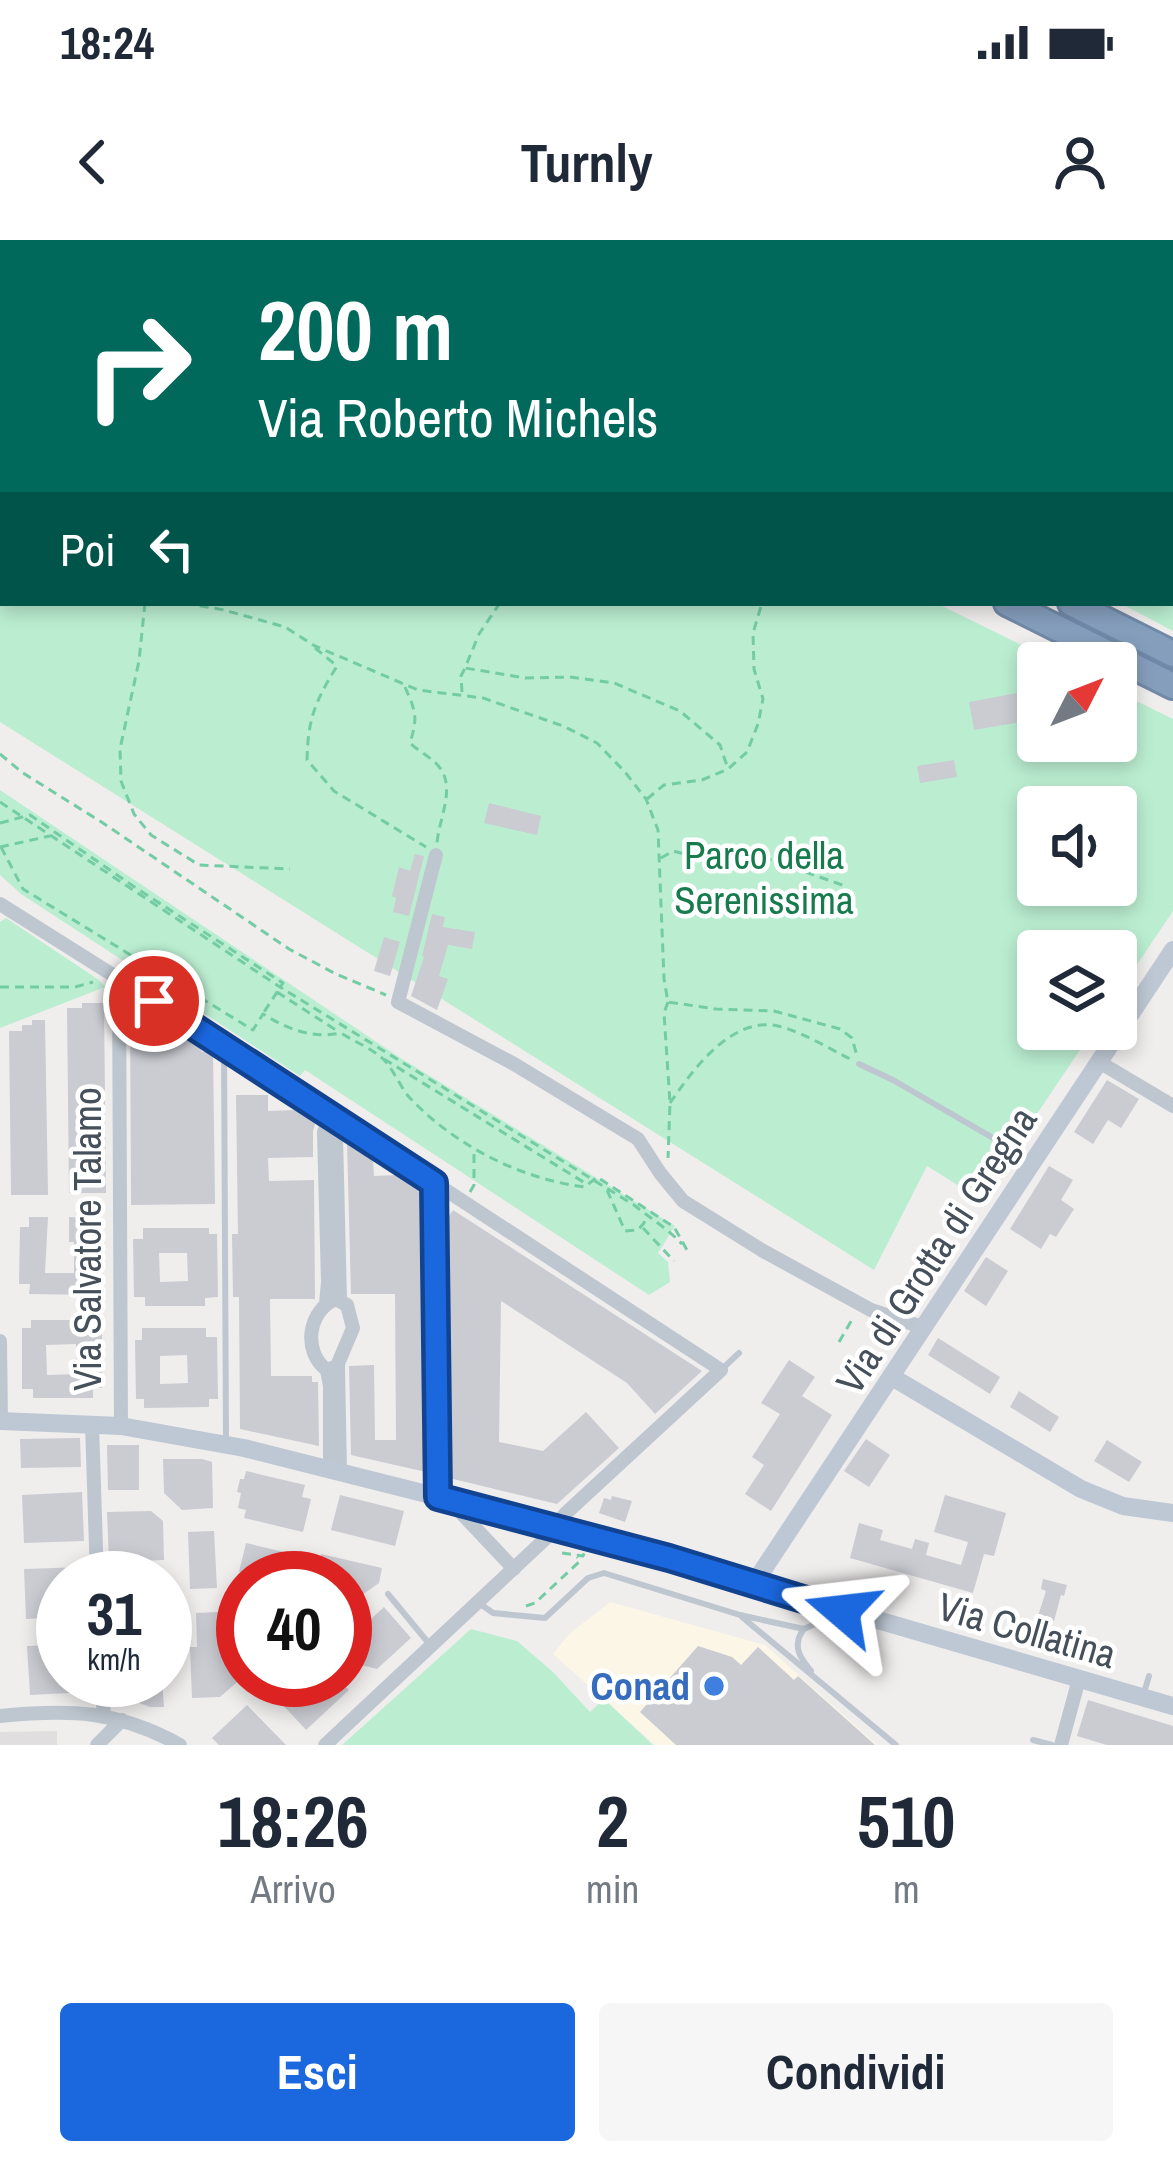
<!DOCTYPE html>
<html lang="it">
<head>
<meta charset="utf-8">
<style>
	:root { --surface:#fff; --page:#f6f6f7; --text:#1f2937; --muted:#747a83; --accent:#1a67de }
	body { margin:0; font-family:"Archivo Narrow",sans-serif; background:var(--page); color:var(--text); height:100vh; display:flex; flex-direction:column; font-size:45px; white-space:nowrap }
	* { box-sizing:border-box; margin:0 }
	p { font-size:39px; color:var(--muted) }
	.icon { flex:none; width:66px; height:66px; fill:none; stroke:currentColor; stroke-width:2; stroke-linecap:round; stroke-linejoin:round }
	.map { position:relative; height:1505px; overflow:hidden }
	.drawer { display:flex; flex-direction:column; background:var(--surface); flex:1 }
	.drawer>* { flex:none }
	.banner { position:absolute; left:0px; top:0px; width:1173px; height:366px; box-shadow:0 6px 18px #0003; background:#00695c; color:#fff; overflow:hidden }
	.needle { width:78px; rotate:48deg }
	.fabs { position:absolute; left:1017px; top:402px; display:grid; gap:24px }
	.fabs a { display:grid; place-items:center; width:120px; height:120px; border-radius:12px; background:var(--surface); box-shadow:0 6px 18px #0003; font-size:60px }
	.speed { position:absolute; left:36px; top:1311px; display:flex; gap:24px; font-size:60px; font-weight:700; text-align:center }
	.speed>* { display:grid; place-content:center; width:156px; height:156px; border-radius:50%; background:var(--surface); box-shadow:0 6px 18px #0003; line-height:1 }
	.speed small { font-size:30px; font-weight:400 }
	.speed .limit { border:18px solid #d22; background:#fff; color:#111 }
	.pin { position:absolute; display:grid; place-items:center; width:102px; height:102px; color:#fff; margin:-51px; border:6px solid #fff; border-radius:50%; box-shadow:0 3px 12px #0007 }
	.me { position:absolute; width:132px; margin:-66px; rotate:287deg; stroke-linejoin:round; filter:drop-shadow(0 0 9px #0008) }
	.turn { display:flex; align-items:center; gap:42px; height:252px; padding:0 60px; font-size:54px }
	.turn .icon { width:156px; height:156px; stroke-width:2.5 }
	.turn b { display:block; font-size:84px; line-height:102px }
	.then { display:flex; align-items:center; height:114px; padding:0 60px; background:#0003; gap:24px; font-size:45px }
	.eta { display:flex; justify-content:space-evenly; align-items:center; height:204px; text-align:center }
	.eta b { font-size:72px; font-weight:800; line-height:84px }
	.cta { display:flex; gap:24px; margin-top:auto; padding:24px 60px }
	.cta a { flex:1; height:138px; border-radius:12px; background:var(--accent); color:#fff; font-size:48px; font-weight:800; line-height:138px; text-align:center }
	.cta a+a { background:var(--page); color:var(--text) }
	.status { display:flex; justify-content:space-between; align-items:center; height:84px; padding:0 60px; background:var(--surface); direction:ltr }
	.status svg { height:33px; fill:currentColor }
	header { display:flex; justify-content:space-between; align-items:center; height:156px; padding:0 60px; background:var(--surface); font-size:54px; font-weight:800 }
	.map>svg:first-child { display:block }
</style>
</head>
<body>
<div class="status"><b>18:24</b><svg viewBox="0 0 49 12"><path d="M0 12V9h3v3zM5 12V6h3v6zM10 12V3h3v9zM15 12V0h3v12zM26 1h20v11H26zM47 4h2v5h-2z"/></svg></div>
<header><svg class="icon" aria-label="back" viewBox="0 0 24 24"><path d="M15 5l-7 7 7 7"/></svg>Turnly<svg class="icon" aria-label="person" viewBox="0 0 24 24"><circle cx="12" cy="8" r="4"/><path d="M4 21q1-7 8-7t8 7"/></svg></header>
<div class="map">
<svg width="1173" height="1505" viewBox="0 0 1173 1505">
	<rect width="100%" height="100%" fill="#f0eded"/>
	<path fill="#fbf6e6" d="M610,1362L765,1405L877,1505H655L553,1414L569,1394Z"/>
	<path fill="#e1dedf" d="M57,1491V1505H0V1492Z"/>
	<path fill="#bbeed1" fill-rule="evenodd" d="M0,0H323L322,3H3V363H936L1058,423H1038V501H1116V451L1173,479V671L1116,756V711H1038V789H1094L980,959L927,926L874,1030L0,482ZM1038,567H1116V645H1038Z
		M475,0H1088L1092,3H479Z
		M1170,60L1173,62V391L1120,363H1170Z
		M0,550L399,817L675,986L658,1013L668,1022L670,1042L649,1055L305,830L300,836L21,654L0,635Z
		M6,678L99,740L105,747L0,788V682Z
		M471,1389L517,1401L553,1432L590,1472L604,1459L653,1505H342Z"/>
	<path fill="#caccd2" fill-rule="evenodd" d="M1033,450L1038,479L974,490L969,462Z
		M954,520L957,537L920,543L917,526Z
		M489,563L541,576L537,595L484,583Z
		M415,614L424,616L409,676L393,672L396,658L392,656L399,627L410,631Z
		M432,674L445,677L443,687L475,692L472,709L448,705L439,736L448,739L437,770L411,756L424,717L422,716Z
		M384,697L400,702L390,736L374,731Z
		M82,763H104L106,953H69L67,768H82Z
		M130,764H138L146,769V773H150V777L161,779L162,800L193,799V804H198L202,812L213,811L215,964L131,965Z
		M32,780H45L48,955H11L9,791H22V785H32Z
		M1107,840L1139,859L1121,888L1108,880L1093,904L1074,892Z
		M236,855H268V871L297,870L316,881L313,891V917L268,918L269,941L314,940L315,1059H270L271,1136H312V1142H318L319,1206L240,1189L239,1057H233L232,994H238Z
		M347,902L373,919L374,936L400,935L423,950L426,1232L351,1215L349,1126L374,1125L375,1200H396L395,1054H351Z
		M1049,926L1073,940L1061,960L1074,969L1056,997L1050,994L1041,1009L1010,989Z
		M453,970L702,1131L655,1174L627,1143L501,1061L499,1202L543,1211L586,1172L619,1208L557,1264L449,1238L446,981Z
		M29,977H48L45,1033H74V1002H69V977L89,978V985H101L100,1045H93V1055L29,1054L30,1044H19L20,987H29Z
		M143,988H209V994H217L218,1057L205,1058V1066H145V1057H134L133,999H143ZM159,1013H187L188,1041L160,1042Z
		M986,1017L1008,1031L986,1066L964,1051Z
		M31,1080H92V1086L102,1085V1148H93V1158H33V1149H22V1088H31ZM76,1104L77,1134L47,1135L46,1105Z
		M142,1088H206V1097H217L218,1159H209V1167L144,1168V1159H136L135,1100H142ZM187,1115L188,1143L160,1144V1116Z
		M938,1098L1000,1137L990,1154L928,1115Z
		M789,1120L815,1137L802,1156L832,1175L771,1271L745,1254L764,1225L752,1217L780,1174L761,1163Z
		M1019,1151L1059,1177L1050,1192L1010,1167Z
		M80,1198L81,1227L21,1228L20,1199Z
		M866,1199L890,1215L869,1247L844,1231Z
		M1107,1200L1142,1222L1129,1242L1094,1221Z
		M107,1205H139V1250H108Z
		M163,1219H202L212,1222L213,1268L182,1270L164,1253Z
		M246,1231L305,1245L302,1257L311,1259L303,1292L244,1278L246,1270L238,1268L241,1253L237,1252L240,1239H244Z
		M82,1252L84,1301L24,1303L22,1255Z
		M340,1255L404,1271L395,1306L331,1290Z
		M945,1255L1006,1273L994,1316L984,1314L973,1353L850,1318L859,1283L883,1290L880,1300L912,1309L915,1299L929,1303L926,1315L961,1325L968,1302L934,1292Z
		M612,1256L632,1261L625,1282L599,1273L604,1258L611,1260Z
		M151,1271L163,1281L164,1320L109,1322L107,1272Z
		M214,1291L217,1348L190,1349L188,1292Z
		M246,1303L297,1315L292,1338H264L239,1332Z
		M321,1314L382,1328L379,1343L359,1357L358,1360L345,1357V1338H316Z
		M85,1327L86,1338H63V1377L26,1379L24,1329Z
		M1043,1339L1067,1345L1064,1356L1061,1355L1054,1381L1038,1376L1046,1351L1041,1349Z
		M384,1367L411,1398L377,1429L345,1421V1403Z
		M218,1372L219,1412L230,1373L243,1410V1437L220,1457L192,1458L190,1407H197L196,1373Z
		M63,1405V1440H88L89,1452L30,1455L27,1406Z
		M698,1406L732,1417L741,1425L758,1407L794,1440L798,1436L875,1505H676L640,1472Z
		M112,1440H162L164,1467H150L113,1453Z
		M260,1440H339L349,1450L306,1490Z
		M1088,1460L1173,1486V1505H1107L1077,1496Z
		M247,1465L286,1505H219L212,1498Z"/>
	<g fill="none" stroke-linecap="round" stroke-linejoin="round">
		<defs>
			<path id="highway" d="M321,0L326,3
				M362,0L367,3
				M408,0L413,3
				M453,0L458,3
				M1007,363L1173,446
				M1071,363L1173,414"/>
		</defs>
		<use href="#highway" stroke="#7089a8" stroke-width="30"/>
		<path stroke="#73cca4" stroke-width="3" stroke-dasharray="9 6" stroke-linecap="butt" d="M667,0V3
			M820,0L824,3
			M1057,0L1062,3
			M0,68L3,69
			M1170,74L1173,76
			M0,318L3,319
			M1170,347L1173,348
			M145,363L139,421L120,509L121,541L134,574L151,595L199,625L290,629
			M185,363L224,370L285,387L315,406L418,450L483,458L563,486L597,503L625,532L646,559L658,590L664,739L668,762L716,769L774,771L840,789L852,798L857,816
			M500,363L479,394L465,428L525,438L570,437L614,443L680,471L720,505L728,529
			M315,408L337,426C315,462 308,478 307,520L334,551L426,607
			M405,447C416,472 418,477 410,503C419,512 433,518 440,528C456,549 438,581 437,604
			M462,452L461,436L465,428
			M0,514L23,533L103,583L289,709L336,734L386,755
			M647,559L664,545L702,540L728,529L747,512L758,484L763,459L754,429L753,393L762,363
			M0,562L280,747L634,965C650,978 668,989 682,1004
			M0,583L30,575L136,648L283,743L264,772
			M0,607L50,596
			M1,607L23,649L253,790L263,774C287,789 312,799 341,793C353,801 371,808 382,818C393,828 399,845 409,857C454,905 520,939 585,947L597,937L674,987L687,1010
			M661,618L673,611L705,619L763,617L848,647
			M0,747H75L93,742
			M277,752L339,792
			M668,762L664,773L670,863L668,918
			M384,819L585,943
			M670,863C694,828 734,773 782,787C806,794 830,809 852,820
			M607,950L625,991L638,990L644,983L645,977
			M470,952L474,945V909
			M643,988L674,1021
			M839,1102L853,1078
			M562,1313L583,1316L585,1311
			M526,1366L535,1363L580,1321L577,1317"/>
		<path stroke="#bec7d0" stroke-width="6" d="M224,805L226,1200
			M859,824L893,840L1031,920
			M721,1130L739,1113
			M388,1354L431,1406
			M479,1363L493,1373L545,1378L588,1338L604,1333L740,1375L804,1389L839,1373
			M742,1377L896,1505
			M803,1390C792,1406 800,1418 811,1431
			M1143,1456L1149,1436
			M1033,1500L1052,1505"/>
		<path stroke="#bec7d0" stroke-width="14" d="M436,615L398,762L514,824L638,899L660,933L683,961L765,1012L871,1070L925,1088
			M0,664L224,805L721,1130L565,1274L559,1281L558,1287L325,1505
			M119,739L121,1186
			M1099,822L1173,866
			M434,943L438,1257
			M336,1059L347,1065L353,1088L337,1126L327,1130C302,1112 308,1070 336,1059Z
			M340,1060L336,896L341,881
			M326,1064L328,1042L324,892L331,874
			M0,1101L1,1181
			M338,1124L340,1233
			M327,1130L330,1146V1231
			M92,1184L97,1338
			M448,1259L514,1329
			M101,1440L104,1475
			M0,1476C69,1469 117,1470 180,1505
			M97,1505L122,1480
			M1061,1505L1079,1439"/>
		<path stroke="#bec8d4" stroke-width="18" d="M892,1137L1081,1249L1123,1266L1173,1273
			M0,1181L121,1186L244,1208L558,1287L1173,1466
			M753,1345L1173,710"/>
		<use href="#highway" stroke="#859ebc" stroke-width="24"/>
	</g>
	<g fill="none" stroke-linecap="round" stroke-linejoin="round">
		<defs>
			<path id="route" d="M154,761L434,943L438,1257L669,1318L842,1371"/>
		</defs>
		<use href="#route" stroke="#114390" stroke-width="30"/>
		<use href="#route" stroke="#1a67de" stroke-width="21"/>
	</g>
	<circle fill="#3f7fe0" stroke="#fff" stroke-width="4.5" cx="714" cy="1446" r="12"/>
	<g text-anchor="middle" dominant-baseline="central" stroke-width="9" stroke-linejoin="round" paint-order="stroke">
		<g font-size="39" fill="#177b4d" stroke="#fff">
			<text x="764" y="615">Parco della<tspan x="764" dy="45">Serenissima</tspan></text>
		</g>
		<g font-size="39" fill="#46505b" stroke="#fff">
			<text transform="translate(87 999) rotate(-90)">Via Salvatore Talamo</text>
			<text transform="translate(936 1010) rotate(-57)">Via di Grotta di Gregna</text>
			<text transform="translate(1027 1390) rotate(16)">Via Collatina</text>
		</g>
		<g font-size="39" font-weight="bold" fill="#366cbe" stroke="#fff" text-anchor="end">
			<text x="690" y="1446">Conad</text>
		</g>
	</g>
</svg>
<div class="fabs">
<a><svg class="needle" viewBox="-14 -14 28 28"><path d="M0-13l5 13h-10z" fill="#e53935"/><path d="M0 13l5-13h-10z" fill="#747a83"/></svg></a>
<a><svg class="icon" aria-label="sound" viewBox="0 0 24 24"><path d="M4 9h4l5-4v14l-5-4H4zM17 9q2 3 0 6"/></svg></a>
<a><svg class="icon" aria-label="layers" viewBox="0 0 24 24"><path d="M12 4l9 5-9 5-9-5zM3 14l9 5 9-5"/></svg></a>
</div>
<div class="speed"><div>31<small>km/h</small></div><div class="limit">40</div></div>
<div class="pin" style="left:154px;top:761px;background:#d93025"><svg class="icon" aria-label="arrive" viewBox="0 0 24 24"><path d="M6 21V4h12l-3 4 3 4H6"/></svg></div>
<svg class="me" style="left:842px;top:1371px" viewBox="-20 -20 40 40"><path d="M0-17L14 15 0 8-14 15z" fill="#1a67de" stroke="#fff" stroke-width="4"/></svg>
<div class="banner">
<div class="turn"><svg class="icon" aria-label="right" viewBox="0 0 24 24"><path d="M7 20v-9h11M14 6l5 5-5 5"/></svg><div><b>200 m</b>Via Roberto Michels</div></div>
<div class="then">Poi<svg class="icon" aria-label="left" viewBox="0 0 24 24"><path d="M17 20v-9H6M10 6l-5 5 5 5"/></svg></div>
</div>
</div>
<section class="drawer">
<div class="eta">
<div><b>18:26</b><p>Arrivo</p></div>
<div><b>2</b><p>min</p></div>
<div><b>510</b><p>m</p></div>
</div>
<div class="cta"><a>Esci</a><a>Condividi</a></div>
</section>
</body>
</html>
